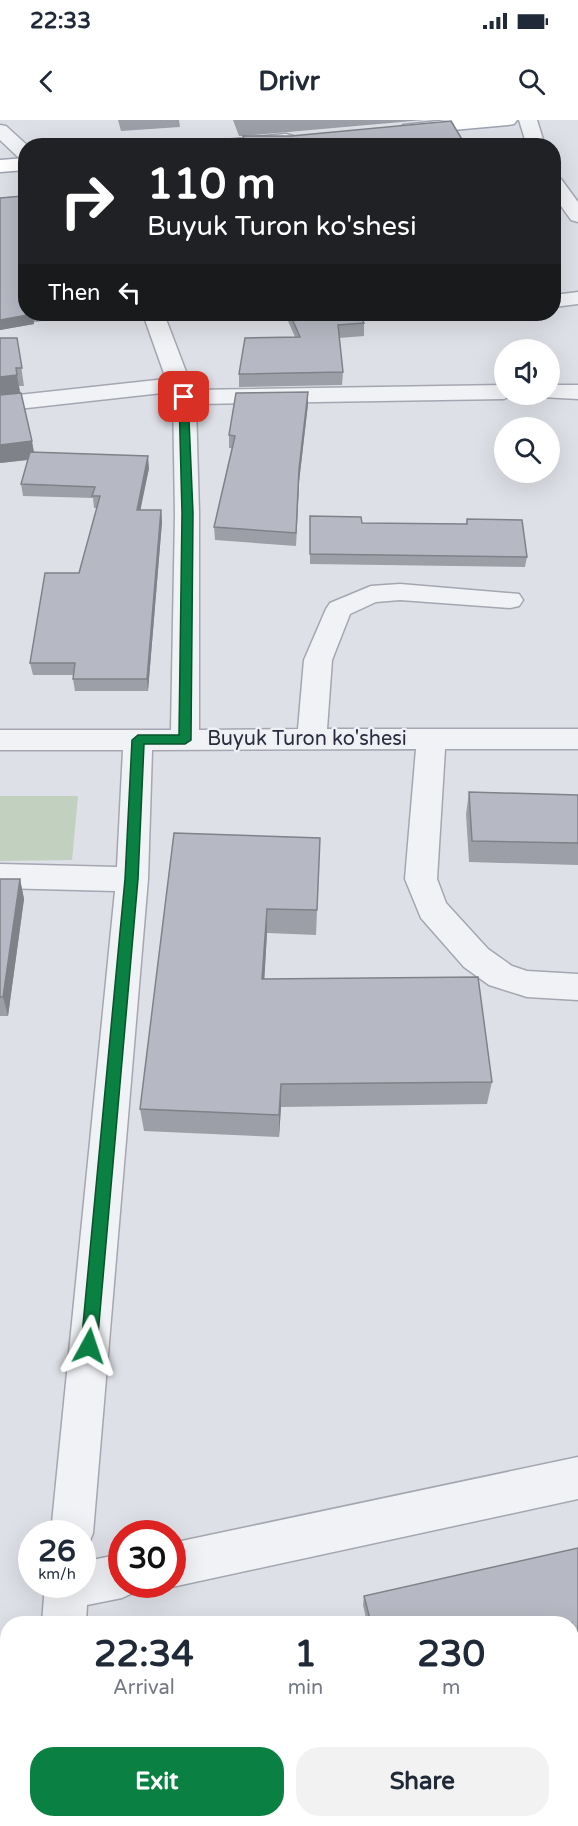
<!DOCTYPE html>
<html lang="en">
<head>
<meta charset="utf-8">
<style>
	:root { --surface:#fff; --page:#f2f2f3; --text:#1f2937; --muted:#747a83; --accent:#0b8043 }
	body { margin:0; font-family:"Varela Round",sans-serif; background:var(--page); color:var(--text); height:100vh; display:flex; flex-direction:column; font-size:22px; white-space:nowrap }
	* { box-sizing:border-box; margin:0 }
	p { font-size:20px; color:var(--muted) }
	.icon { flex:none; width:33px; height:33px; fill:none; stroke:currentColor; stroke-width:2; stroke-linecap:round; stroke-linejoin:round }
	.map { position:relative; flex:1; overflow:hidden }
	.drawer { position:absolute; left:0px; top:1496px; width:579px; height:212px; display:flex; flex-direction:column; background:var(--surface); border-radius:24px 24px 0 0; box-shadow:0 6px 24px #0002 }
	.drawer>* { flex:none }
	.hud { position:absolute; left:18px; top:18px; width:543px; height:183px; border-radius:24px; box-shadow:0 6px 24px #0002; background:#202124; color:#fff; overflow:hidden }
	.controls { position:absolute; left:494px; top:219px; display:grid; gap:12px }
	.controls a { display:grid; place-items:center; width:66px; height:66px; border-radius:50%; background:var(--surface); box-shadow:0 6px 24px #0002; font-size:30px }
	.speed { position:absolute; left:18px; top:1400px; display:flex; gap:12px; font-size:30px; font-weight:700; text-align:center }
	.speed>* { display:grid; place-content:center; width:78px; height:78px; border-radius:50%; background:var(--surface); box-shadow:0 6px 24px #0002; line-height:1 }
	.speed small { font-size:15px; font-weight:400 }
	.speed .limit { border:9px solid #d22; background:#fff; color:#111 }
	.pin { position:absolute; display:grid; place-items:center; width:51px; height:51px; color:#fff; margin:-26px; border-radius:12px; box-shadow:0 3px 9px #0006 }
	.me { position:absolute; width:66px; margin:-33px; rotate:5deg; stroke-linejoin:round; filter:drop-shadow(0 0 4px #0008) }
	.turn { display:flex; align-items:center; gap:21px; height:126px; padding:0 30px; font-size:27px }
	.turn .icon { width:78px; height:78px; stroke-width:2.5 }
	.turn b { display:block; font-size:42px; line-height:51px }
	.then { display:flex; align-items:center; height:57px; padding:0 30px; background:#0003; gap:12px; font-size:22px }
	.eta { display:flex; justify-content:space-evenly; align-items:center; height:102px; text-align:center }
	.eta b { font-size:36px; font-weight:700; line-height:42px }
	.primary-button { display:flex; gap:12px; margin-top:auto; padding:12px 30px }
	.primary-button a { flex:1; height:69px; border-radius:24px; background:var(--accent); color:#fff; font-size:24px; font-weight:700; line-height:69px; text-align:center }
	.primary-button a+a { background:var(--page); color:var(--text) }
	.status { display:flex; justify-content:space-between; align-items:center; height:42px; padding:0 30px; background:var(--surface); direction:ltr }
	.status svg { height:16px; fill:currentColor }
	header { display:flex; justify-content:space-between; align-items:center; height:78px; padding:0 30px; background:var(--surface); font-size:27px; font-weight:700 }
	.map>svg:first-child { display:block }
</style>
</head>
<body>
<div class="status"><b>22:33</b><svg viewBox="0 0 49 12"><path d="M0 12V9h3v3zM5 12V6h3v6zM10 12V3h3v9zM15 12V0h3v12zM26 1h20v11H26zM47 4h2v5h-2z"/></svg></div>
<header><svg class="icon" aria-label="back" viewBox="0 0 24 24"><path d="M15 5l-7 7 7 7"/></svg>Drivr<svg class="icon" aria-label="search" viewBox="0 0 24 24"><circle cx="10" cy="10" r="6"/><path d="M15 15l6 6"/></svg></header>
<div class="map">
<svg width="578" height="1706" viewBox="0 0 578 1706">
	<rect width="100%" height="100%" fill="#dee0e7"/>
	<path fill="#c2d0c0" d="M0,676H78L72,740L0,741Z"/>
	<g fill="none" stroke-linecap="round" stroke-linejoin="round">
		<defs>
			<path id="minor" d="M519,0H537L545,26H527Z
				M0,5L6,6L28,26H26V39L19,38L0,20Z
				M554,57L561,59L578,82V102L571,100L554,76Z
				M578,172V184L554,187V175Z
				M143,194H164L193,270L504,265V274H514L504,279L196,284L199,393V610L298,609L304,540L326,489L330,483L371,466L400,464L519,474L523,480L519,486L510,488L400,480L376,482L350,494L332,540L327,609H578V629H445L437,759L446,783L488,829L512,846L527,851L578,854V880L527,877L489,865L464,847L421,798L405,759L416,629L152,630L148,759L93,1413L87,1428L82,1430V1413H51L115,771L0,768V744L117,747L123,630H0V610H171L175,393L173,277L171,272L0,291V277L166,259Z
				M549,265H578V279L541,277L539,274H549Z
				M578,1337V1379L172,1467L166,1464H172V1423Z
				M122,1434V1464H140L137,1471L122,1478L87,1485L86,1503H42L45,1464H82V1442Z
				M22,1700H70V1706H22Z"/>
			<path id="major" d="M448,0H517L514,4L508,5L409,14L403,13L400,9L403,5Z
				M286,14L293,16L295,20L293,24L216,26L218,22L225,20Z
				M26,38V50L0,52V40Z"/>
		</defs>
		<use href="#minor" stroke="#a4a7b1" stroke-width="3"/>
		<use href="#major" stroke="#9fa3b2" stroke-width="3"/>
		<use href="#minor" fill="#f1f2f5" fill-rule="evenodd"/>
		<use href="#major" fill="#fff" fill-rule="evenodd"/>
	</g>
	<path fill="#9d9fa8" d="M118,0H179L180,7L121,11Z
		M233,0H424L243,16L247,26H243V16H239Z
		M0,78L26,194H58L59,199L34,202V204L0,210Z
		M285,194H366H361L364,203V216L339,218L343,252L342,265L239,267V254L295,217Z
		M0,218H17L24,266H19L34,332L149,348L140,390H161L162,402L148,571H75L73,559L74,555H33L30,543L79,453L97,388H94L93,378L23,376L21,364L28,340L0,343Z
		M308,272V284L299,362L296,426L215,420L214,407L232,328H229V315Z
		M310,396L362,403L466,404L467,399L527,437L525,447L310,444Z
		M469,672L578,675V745L469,742L466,694Z
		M174,713L320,718L316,815L267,813L264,859L492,962L487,984L281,987L279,1017L144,1011L140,989Z
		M0,759H20L24,779L8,896H0Z
		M578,1428V1564L572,1565V1503H367L363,1485L364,1476Z"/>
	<path fill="#7f8288" d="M33,194L34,204L0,210V200Z
		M17,255L20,273L0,275V257Z
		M308,272V284L299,362L296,426L299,349Z
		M32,321L35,339L0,343V325Z
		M148,336L149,348L138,402L137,390Z
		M161,390L162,402L148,571L147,559Z
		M20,759L24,779L8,896L3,877Z
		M267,789V813L263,883L262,859Z
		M281,964V987L279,1017V995Z
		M578,1557V1564L572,1565V1559Z"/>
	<path fill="#b6b9c3" stroke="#7f8288" stroke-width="1.5" d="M451,1L466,26H247L243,16H291Z
		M22,76L26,102V194H33L0,200V78Z
		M290,194H360L364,203L338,205L343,252L239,254L245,218L300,217Z
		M0,218H17L22,248H16L17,255L0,257Z
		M308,272L299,349L296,413L214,407L235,316L229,315L236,273Z
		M21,273L32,321L0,325V275Z
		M30,332L148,336L137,390H161L147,559H73L75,543H30L45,453H79L100,376H92L95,367L21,364Z
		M310,396L361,397L362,403L467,404V399L522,400L527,437L310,434Z
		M469,672L578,675V723L472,721Z
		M174,713L320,718L317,790L267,789L262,859L478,857L492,962L281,964L279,995L140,989Z
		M0,759H20L3,877H0Z
		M578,1428V1557L572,1559V1503H371L364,1476Z
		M366,1700H480L478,1706H365Z"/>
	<path fill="#0b8043" stroke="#07532c" stroke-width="1.5" d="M184,274L188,277L193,393L191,620L185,624H144L138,759L97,1226L95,1232L89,1234L83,1232L81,1226L125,759L132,620L138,615H179L182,393L179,277Z"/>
	<g text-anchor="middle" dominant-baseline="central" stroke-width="5" stroke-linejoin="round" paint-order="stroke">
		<g font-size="20" fill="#292d3d" stroke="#eef0f5">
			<text x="307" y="619">Buyuk Turon ko'shesi</text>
		</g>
	</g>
</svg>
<div class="controls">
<a><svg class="icon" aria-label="sound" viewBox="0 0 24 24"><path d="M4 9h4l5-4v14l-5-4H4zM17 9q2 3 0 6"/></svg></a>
<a><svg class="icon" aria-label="search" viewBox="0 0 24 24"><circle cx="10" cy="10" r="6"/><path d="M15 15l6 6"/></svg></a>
</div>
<div class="speed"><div>26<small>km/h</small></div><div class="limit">30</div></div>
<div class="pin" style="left:184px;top:277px;background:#d93025"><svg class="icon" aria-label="arrive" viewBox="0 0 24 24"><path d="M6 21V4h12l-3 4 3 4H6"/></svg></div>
<svg class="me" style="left:89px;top:1226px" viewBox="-20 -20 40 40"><path d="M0-17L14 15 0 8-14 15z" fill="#0b8043" stroke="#fff" stroke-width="4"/></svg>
<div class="hud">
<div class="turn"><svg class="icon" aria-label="right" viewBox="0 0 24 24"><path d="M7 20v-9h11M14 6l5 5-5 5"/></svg><div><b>110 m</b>Buyuk Turon ko'shesi</div></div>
<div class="then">Then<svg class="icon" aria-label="left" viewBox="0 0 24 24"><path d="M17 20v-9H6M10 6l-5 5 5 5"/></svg></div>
</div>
<section class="drawer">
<div class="eta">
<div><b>22:34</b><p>Arrival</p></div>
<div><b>1</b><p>min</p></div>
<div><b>230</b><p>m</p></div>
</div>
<div class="primary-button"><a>Exit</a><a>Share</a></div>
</section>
</div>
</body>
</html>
